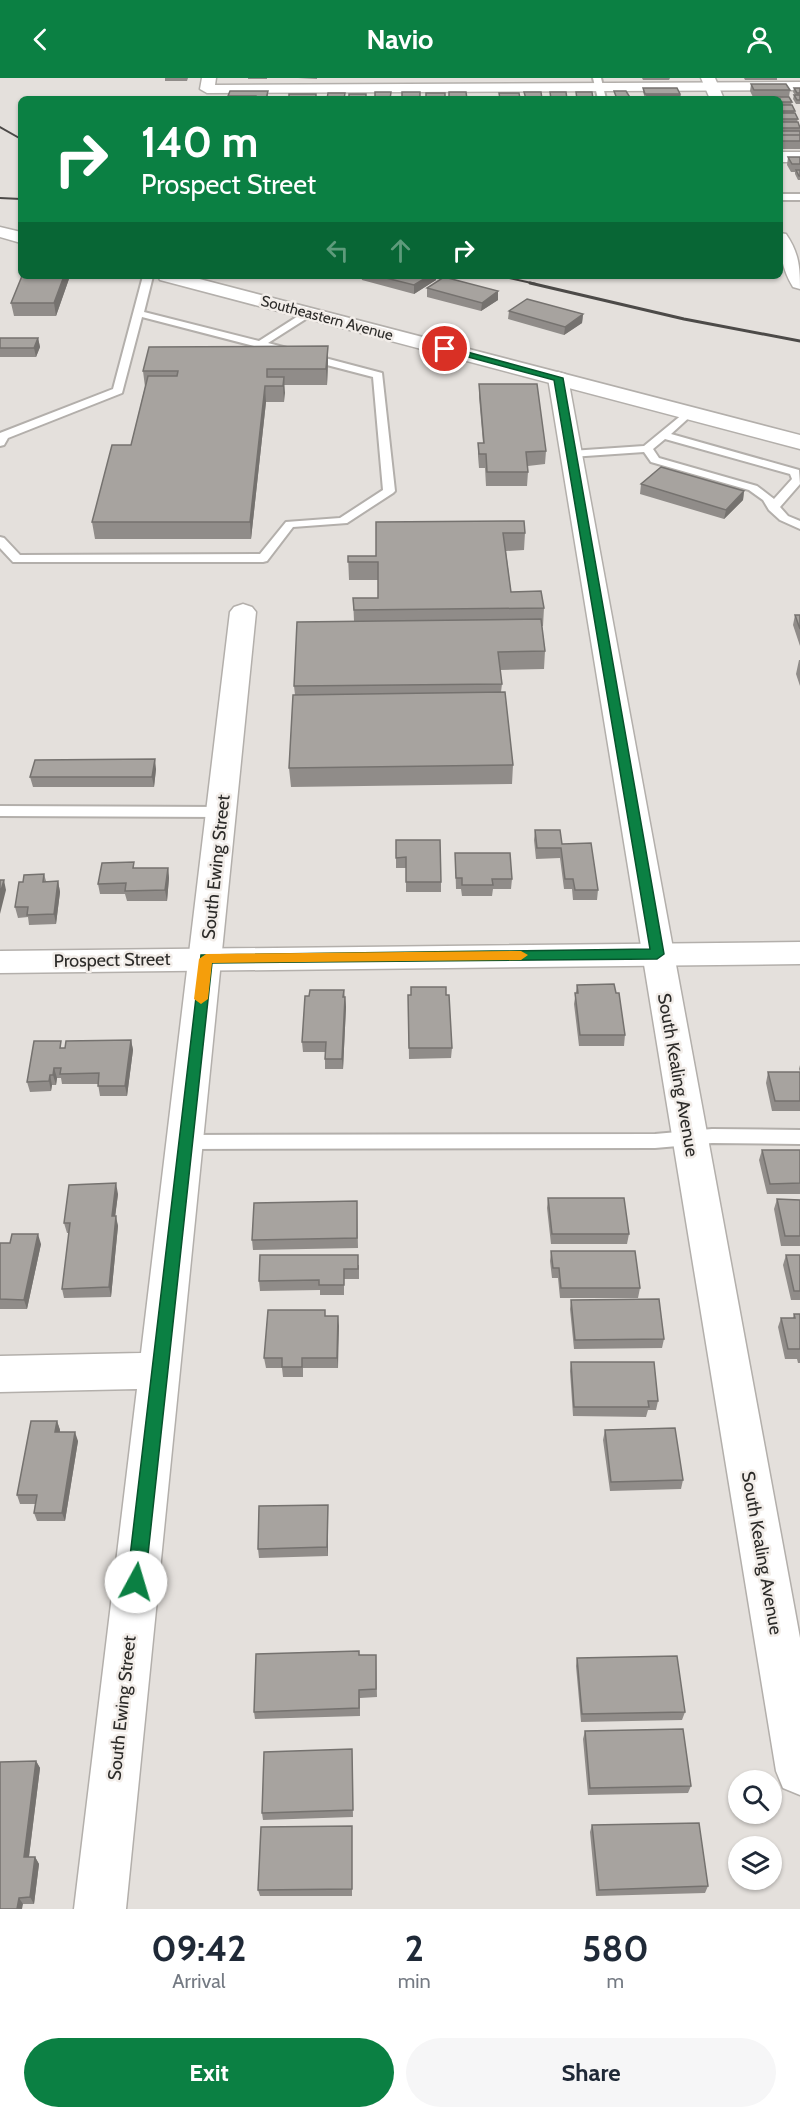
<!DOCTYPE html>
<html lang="en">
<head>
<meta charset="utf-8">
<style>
	:root { --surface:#fff; --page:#f6f6f7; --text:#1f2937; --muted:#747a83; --accent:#0b8043 }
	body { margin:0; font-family:Cabin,sans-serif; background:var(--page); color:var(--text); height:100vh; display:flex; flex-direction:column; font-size:22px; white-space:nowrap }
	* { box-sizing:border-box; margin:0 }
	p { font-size:20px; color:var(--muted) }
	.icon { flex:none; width:33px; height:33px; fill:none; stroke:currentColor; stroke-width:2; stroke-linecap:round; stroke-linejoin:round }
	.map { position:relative; height:1831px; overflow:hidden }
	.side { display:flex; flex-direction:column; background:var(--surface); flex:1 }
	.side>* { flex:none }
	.guide { position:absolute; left:18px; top:18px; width:765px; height:183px; border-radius:9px; box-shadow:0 2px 4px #0004; background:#0b8043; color:#fff; overflow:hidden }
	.fabs { position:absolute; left:728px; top:1692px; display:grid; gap:12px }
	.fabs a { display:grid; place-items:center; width:54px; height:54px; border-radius:50%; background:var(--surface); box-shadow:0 2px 4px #0004; font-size:30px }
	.pin { position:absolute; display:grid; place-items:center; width:51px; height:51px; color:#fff; margin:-26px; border:3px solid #fff; border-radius:50%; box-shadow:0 2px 6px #0007 }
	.me { position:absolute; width:66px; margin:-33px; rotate:6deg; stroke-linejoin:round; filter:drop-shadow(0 0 4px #0008) }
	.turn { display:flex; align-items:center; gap:21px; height:126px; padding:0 24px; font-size:27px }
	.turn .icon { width:78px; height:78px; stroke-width:2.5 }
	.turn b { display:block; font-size:42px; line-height:51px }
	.lanes { display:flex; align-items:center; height:57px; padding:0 24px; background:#0003; justify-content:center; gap:30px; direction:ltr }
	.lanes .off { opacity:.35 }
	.eta { display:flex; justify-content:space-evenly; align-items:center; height:102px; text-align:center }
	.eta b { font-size:36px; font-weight:700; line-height:42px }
	.primary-button { display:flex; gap:12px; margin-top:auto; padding:12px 24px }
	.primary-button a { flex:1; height:69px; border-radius:36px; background:var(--accent); color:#fff; font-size:24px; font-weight:700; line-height:69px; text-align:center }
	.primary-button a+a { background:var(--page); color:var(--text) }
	header { display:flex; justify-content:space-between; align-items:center; height:78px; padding:0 24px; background:var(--accent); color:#fff; font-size:27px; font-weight:700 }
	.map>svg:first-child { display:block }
</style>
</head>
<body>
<header><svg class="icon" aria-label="back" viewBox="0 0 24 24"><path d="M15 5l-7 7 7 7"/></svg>Navio<svg class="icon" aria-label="person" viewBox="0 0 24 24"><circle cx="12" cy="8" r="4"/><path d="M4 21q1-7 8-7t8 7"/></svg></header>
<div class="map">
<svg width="800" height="1831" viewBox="0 0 800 1831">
	<rect width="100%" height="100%" fill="#e4e0dc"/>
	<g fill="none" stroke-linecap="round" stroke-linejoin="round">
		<defs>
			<path id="lane" d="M593,0H601L606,21H598Z
				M780,116H800V122H780Z
				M143,198H153L144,234L259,263L306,233H312V237L268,265L382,295L395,413L393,415L347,445L293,449L267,483L263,484H13L0,470V459L4,460L20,477L260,476L286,444L340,440L383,412L373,299L142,239L122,315L8,360L4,367L0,368V355L113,311Z
				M689,331L694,334L693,336L671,356L799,392L800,406L780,429L788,438L800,443V451L780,442L769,432L763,422L749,412L651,384L644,374L571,379L565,376L571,373L644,368ZM665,361L790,396L792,401L774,421L757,408L659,380L653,371Z
				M0,728L221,729L228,734L221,739L0,738Z
				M712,1051L800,1052V1066L712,1065L655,1070L185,1071L179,1069L176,1064L179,1059L185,1057L655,1056Z"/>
			<path id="street" d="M202,0H216L215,7L800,4V12L207,15L200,11Z
				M780,74H800V84H780Z
				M558,294L565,296L568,300L800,1560V1717L783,1710L776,1693L548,300L551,296Z
				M243,526L252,529L256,534L126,1831H74L137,1311L0,1314V1278L141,1275L230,534L234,529Z"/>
			<path id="secondary" d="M701,0H715L724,21H710Z
				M780,155L786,156C799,175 800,189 800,211L793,209C782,191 780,175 780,155Z
				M800,864V886L0,895V873Z"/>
			<path id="primary" d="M0,149L21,154V165L0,159Z
				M158,198H188L800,357V371L160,202Z"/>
		</defs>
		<use href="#lane" stroke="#b3afab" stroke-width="4"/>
		<use href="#street" stroke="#b3afab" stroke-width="3"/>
		<use href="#secondary" stroke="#b3afab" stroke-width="3"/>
		<use href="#primary" stroke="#b3afab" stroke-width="3"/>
		<use href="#lane" fill="#fff" fill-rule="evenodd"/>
		<use href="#street" fill="#fff" fill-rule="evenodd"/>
		<use href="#secondary" fill="#fff" fill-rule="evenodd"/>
		<use href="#primary" fill="#fff" fill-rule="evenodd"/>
		<path stroke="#4c4a48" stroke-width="2" d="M0,49L21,61
			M0,120L21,121
			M500,198L536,206"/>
		<path stroke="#4c4a48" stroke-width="3" d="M530,205L684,241L800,263"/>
	</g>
	<path fill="#908c89" d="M165,0H188L187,3H165Z
		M248,0H267V1H248Z
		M298,0H317V1Z
		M642,0H670L669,2H643Z
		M744,0H777V2H745Z
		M751,6L790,12L789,19L792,24L791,27L795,33L794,35L798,41L797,44L800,48V71H780V21H756L757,19H753L750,13Z
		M643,10L680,16L681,21H647L645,20L643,14Z
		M794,10H800V26H796L793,21L794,17H795L793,14Z
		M268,13V21H229L228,18Z
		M788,79H800V102H798L795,96V94H791L787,87Z
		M70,198L56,238H14L11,225Z
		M361,198H436V202L414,216L362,202Z
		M427,210L498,213V222L481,233L427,219Z
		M509,233L583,236L582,245L564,257L508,241Z
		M0,260H38L40,269L36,279H0Z
		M328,284L327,307H284V324H266L251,461H95L92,444L131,367L145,309L143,293Z
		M479,306L546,373L545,386L528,388V394L527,408H486L485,390H479L478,378V365H483L479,319Z
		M641,406L744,413L743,422L724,441L640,416Z
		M376,444L525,455L524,472L506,473L511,514L544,530L543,548H542L545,573L544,591L500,592L502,606L501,614L513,687L512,706L291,709L289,690L295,617L294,608L354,543L353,520H378V502H349L348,478H376Z
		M795,537H800V568L793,547Z
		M799,582H800V608L796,596Z
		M156,691L154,709H33L30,699Z
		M535,752L562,766L598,812L597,822H573L572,811H564L560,780L536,781L534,762Z
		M396,762L441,804V814H406V790H396Z
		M455,775L512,801L511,811H493L492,818H462L461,811H456Z
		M168,790L169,800L167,823H127L125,816H100L98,806Z
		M44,796L46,803H58L60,814L56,846L29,847L28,839L18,840L15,829L23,804Z
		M577,907L625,957L624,968H579L574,926Z
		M344,912L346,929L343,991H325V974H303L302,964L309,918Z
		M408,917H446L452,970L451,980L409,981Z
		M131,962L133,972L127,1018H100L98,1006H62L61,1000H57L56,1007H52L51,1013L30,1014L27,1004L63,970Z
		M800,987V1033H772L766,1005L768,994H800L799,991Z
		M762,1072H800V1116H767L759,1082Z
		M118,1116L115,1138L118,1148L111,1219L64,1220L62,1211L69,1155H67L64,1145Z
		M548,1120L629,1156L627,1166H551L547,1130Z
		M777,1121L800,1122V1168H781L774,1131Z
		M357,1123L358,1170L253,1172L252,1162Z
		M0,1165L41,1166L27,1231H0Z
		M551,1173L640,1210L638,1220H560L558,1200H552L550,1183Z
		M786,1177H800V1222H791L783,1187Z
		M359,1187V1201H344V1217H320V1212L260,1213L259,1203Z
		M571,1222L664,1261L662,1270L574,1271L570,1231Z
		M325,1232V1238H338V1290H303V1299H283L282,1290H266L264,1280Z
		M794,1236H800V1285H798L797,1281H785L778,1249L781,1240H793Z
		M571,1284L658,1323L656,1332H648L646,1339L573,1338L570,1293Z
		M57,1343L60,1352V1354L78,1363L65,1443H37L34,1435L35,1426H20L17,1417Z
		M605,1352L683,1402L681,1411L610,1413L603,1362Z
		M328,1427V1478L259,1480L258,1471Z
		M359,1577H376L377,1619L360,1620V1638L255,1641L254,1634Z
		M577,1580L685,1634L682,1642L581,1644L576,1588Z
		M585,1653L691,1708L688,1715L588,1717L583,1661Z
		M352,1671L353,1739L263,1742L262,1735Z
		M36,1683L40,1690L29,1779H35L39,1786L34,1826H23L0,1831Z
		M592,1747L708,1808L705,1815L596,1818L590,1754Z
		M352,1755V1818H260L258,1812Z"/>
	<path fill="#75726f" d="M64,198H70L56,238L54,225Z
		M429,198H436V202L414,216V207Z
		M498,213V222L481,233L482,225Z
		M583,236L582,245L564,257L565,249Z
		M38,260L40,269L36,279L34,270Z
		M328,268V284L327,307L326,291Z
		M284,299L285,315L284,324L283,308Z
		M265,308L266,324L251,461L250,444Z
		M744,413L743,422L724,441L726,432Z
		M155,681L156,691L154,709L152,699Z
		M168,790L169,800L167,823L165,812Z
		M4,802L6,812L0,836V816Z
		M58,803L60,814L56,846L54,836Z
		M345,919L346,929L343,991L342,981Z
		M131,962L133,972L127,1018L125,1008Z
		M54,990L57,1000L56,1007L53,997Z
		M50,997L52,1007L51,1013L49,1003Z
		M116,1105L118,1116L114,1148L112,1138Z
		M116,1138L118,1148L111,1219L109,1209Z
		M38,1156L41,1166L27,1231L24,1222Z
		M338,1238L339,1248L338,1290L337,1280Z
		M57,1343L60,1352L58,1363L55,1354Z
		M75,1354L78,1363L65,1443L62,1435Z
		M328,1427V1478L327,1469Z
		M36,1683L40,1690L28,1786L24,1779Z
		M35,1779L39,1786L34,1826L30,1819Z
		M19,1820L23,1826L22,1831H17Z"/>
	<path fill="#a7a39f" stroke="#75726f" stroke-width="1.5" d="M751,6H786L790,12H754Z
		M643,10H677L680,16H645Z
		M794,10H800V15H797Z
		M230,13H268L266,21H256V18H228Z
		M614,13H626L631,21H617Z
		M375,14H391L390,21H375Z
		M402,14H420V21H402Z
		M449,14H466L467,21H449Z
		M524,14H541L542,21H526Z
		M550,14H566L567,21H551Z
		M576,14H592L593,21H577Z
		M328,15H345L344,21H327Z
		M426,15H445V21H426Z
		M499,15H519L520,21H500Z
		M289,16H316V21H289Z
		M349,16H366V21H349Z
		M794,17H800V22H797Z
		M647,18H680L681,21H648Z
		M757,19H789L792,24H780V21H758Z
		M780,27H792L795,33H780Z
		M780,35H795L798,41H780Z
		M780,44H798L800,50H780Z
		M780,53H800V57H780Z
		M780,57H800V63H781Z
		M788,79H800V86H792Z
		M796,92H800V98H799Z
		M22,198H64L54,225H11Z
		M378,198H429L414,207Z
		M444,199L498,213L482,225L427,210Z
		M527,221L583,236L565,249L509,233Z
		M0,260H38L34,270H0Z
		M328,268L326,291H267V299H284L283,308H265L250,444H92L112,367H131L148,298H177L178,293H143L149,269Z
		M479,306H537L546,373L526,374L528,394H487L486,376H479L478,365H484Z
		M661,389L744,413L726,432L641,406Z
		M524,443L525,455H503L511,514L541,513L544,530L354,532L353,520H378V484H348V478H376V444Z
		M795,537H800V551Z
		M541,541L545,573L498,574L502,606L294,608L297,544Z
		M505,614L513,687L289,690L293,617Z
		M155,681L152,699H30L35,682Z
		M535,752H560L562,766L591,765L598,812H575L573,801H565L561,770H537Z
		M396,762H440L441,804H406V779L396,780Z
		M455,775H510L512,801H492L493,807H462V800H456Z
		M134,784L133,790H168L165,812L125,813L126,805L98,806L102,785Z
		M44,796L43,804L58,803L54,836L27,837L28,829H15L19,804H23L24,797Z
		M0,802H4L0,816Z
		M614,906L616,915H619L625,957H580L575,915H578L577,907Z
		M411,909H446V917H449L452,970H409L408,917H411Z
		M310,912H344L343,919H345L342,981H325L326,964H302L305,918H309Z
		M131,962L125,1008H98L99,995L60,996L61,990H54L53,997H50L49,1003L27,1004L34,963H61L60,970H65L66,963Z
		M768,994H800V1023H775Z
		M762,1072H800V1105L770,1106Z
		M116,1105L112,1138H116L109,1209L62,1211L70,1145H64L69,1107Z
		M548,1120H624L629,1156H552Z
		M777,1121L800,1122V1158H785Z
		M357,1123V1160L252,1162L254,1125Z
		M12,1156H38L24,1222L0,1221V1165H10Z
		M551,1173H635L640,1210H561L559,1190H553Z
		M260,1177H358V1191H344V1207H319V1202L259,1203Z
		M786,1177H800V1213H794Z
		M659,1221L664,1261L575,1262L571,1222Z
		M268,1232H325V1238H338L337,1280H302V1289H282V1280H264Z
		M794,1236H800V1271H788L781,1240H795Z
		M571,1284H654L658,1323H648L649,1329H574Z
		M31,1343H57L55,1354H75L62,1435H34L37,1417H17Z
		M675,1350L683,1402L611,1404L605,1352Z
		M328,1427L327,1469L258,1471L259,1428Z
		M359,1573V1577H376V1611L359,1612V1630L254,1634L256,1576Z
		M677,1578L685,1634L582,1636L577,1580Z
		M683,1651L691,1708L590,1710L585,1653Z
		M352,1671L353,1732L262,1735L264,1674Z
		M36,1683L24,1779H35L30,1819L19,1820L17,1831H0V1684Z
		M699,1745L708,1808L599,1812L592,1747Z
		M352,1748V1811L258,1812L261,1749Z"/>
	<path fill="#0b8043" stroke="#07532c" stroke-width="1.5" d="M445,268L563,300L664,876L657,881L212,885L145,1504L142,1510L136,1513L129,1510L127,1504L201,877L650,871L554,302L442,272V269Z"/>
	<path fill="#f59e0b" d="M521,873L528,877L521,882L212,885L208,921L201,926L194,921L199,881L206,876Z"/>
	<g text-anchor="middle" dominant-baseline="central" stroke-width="5" stroke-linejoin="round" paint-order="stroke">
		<g font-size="15" fill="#2c2b29" stroke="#f2ede9">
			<text transform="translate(327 240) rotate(15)">Southeastern Avenue</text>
		</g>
		<g font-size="18" fill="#2c2b29" stroke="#f2ede9">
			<text transform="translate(216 789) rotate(-84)">South Ewing Street</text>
			<text transform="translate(112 882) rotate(-1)">Prospect Street</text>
			<text transform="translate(678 997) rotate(80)">South Kealing Avenue</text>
			<text transform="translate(762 1475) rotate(80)">South Kealing Avenue</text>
			<text transform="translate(122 1630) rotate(-84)">South Ewing Street</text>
		</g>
	</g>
</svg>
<div class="fabs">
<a><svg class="icon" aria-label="search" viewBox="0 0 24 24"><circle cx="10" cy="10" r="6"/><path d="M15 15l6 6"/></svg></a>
<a><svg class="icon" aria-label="layers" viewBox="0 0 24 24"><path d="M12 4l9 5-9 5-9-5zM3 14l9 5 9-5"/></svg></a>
</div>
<div class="pin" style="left:445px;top:271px;background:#d93025"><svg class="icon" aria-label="arrive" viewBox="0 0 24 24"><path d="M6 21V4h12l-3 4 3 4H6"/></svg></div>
<svg class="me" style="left:136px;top:1504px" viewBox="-20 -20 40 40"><circle r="19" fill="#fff"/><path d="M0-13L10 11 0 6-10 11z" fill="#0b8043"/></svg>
<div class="guide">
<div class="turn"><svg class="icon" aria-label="right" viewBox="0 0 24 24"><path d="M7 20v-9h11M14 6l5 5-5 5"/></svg><div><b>140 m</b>Prospect Street</div></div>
<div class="lanes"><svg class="icon off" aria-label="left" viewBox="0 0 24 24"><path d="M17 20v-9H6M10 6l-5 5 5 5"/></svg><svg class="icon off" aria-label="ahead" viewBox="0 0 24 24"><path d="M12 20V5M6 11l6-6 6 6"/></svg><svg class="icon" aria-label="right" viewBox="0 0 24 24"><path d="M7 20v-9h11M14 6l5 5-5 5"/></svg></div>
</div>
</div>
<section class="side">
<div class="eta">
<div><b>09:42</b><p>Arrival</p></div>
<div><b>2</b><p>min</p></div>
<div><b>580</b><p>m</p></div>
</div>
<div class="primary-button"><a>Exit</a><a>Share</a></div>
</section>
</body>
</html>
